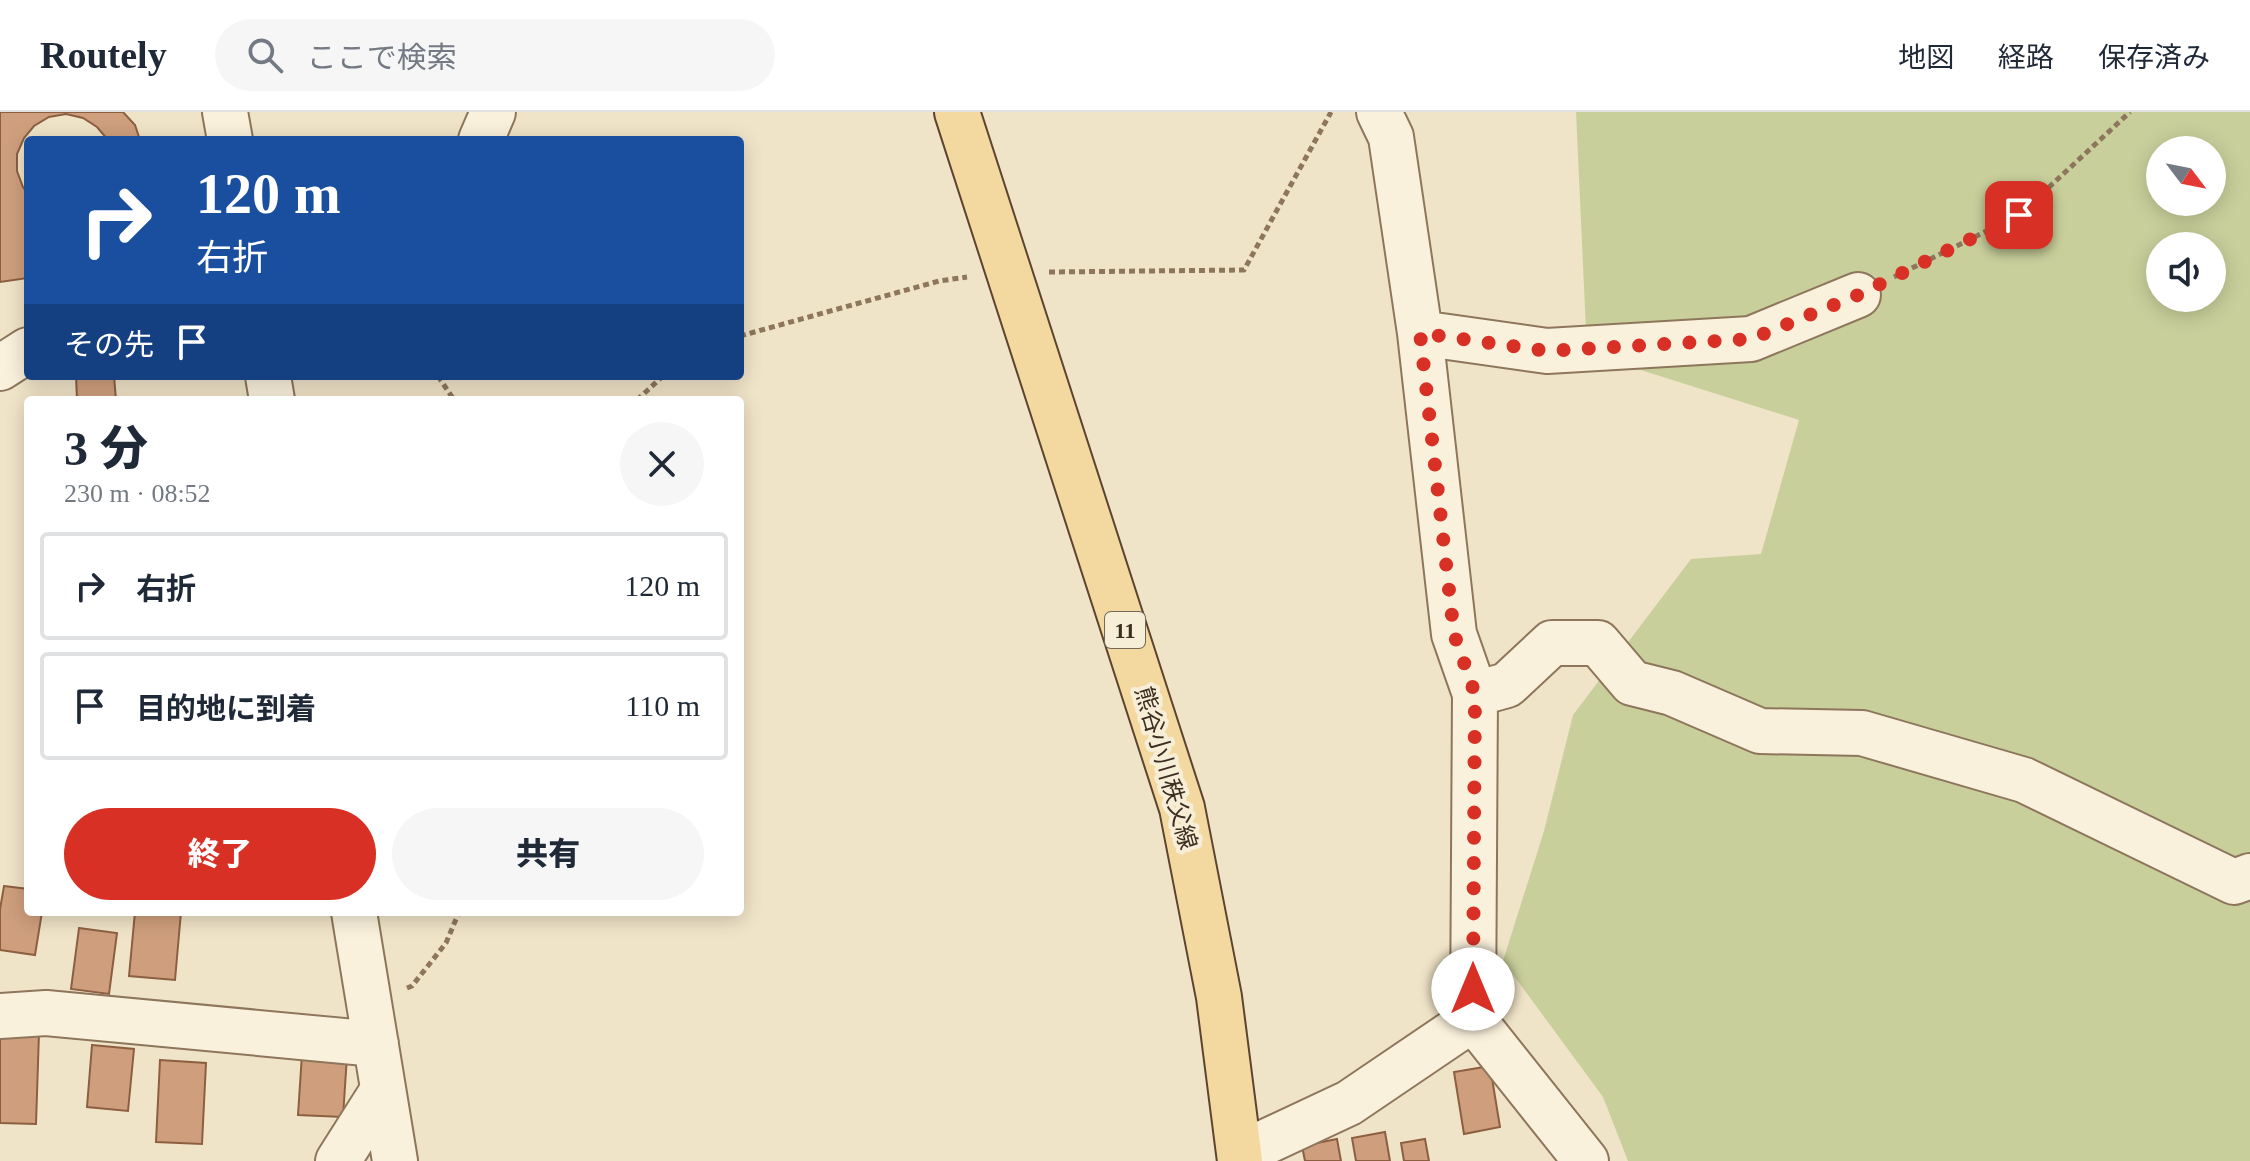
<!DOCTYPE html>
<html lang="ja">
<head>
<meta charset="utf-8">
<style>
	:root { --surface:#fff; --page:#f6f6f7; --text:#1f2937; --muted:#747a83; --line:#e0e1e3; --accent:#d93025 }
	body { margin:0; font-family:"Times New Roman","Noto Sans JP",serif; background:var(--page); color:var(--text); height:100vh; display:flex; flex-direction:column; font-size:30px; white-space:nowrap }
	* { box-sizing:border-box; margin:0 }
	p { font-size:26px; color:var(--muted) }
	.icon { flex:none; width:44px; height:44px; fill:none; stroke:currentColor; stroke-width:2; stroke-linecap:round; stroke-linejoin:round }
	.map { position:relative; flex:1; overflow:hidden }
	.side { position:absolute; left:24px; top:284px; width:720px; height:520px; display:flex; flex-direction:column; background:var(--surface); border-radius:8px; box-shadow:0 4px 20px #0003 }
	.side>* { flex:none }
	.banner { position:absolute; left:24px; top:24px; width:720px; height:244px; border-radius:8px; box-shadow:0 4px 20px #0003; background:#1a4fa0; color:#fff; overflow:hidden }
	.needle { width:52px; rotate:122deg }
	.buttons { position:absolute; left:2146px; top:24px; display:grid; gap:16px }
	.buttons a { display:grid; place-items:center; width:80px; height:80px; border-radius:50%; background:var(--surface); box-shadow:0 4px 20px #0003; font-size:40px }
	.pin { position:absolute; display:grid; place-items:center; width:68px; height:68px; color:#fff; margin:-34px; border-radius:16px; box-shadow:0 4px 12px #0006 }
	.me { position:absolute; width:88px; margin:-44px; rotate:0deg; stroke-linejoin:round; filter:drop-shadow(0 0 6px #0008) }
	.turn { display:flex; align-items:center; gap:28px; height:168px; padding:0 40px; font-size:36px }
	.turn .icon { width:104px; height:104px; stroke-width:2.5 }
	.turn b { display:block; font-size:56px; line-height:68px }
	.then { display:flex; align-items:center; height:76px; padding:0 40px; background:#0003; gap:16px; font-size:30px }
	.round { display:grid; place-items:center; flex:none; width:84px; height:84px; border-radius:42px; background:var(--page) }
	.overview { display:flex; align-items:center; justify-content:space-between; height:136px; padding:0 40px }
	h1 { font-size:48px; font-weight:800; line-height:60px }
	.primary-button { display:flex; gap:16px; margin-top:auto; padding:16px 40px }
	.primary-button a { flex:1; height:92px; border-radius:48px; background:var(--accent); color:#fff; font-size:32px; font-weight:800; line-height:92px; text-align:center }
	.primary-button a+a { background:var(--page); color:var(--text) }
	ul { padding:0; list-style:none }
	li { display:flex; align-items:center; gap:24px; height:108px; margin:0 16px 12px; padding:0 24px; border:4px solid var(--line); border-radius:8px }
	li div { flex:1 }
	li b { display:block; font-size:30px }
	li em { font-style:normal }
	header { display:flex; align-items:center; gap:48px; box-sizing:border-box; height:112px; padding:0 40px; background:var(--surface); border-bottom:2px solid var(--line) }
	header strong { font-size:38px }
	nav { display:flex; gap:44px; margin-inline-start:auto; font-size:28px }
	.search { width:560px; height:72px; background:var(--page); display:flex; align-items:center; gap:20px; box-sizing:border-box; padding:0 28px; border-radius:44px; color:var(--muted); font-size:30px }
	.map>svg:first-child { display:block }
</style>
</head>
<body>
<header>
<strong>Routely</strong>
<div class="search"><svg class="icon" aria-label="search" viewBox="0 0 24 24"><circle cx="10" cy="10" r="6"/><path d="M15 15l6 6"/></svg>ここで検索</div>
<nav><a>地図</a><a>経路</a><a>保存済み</a></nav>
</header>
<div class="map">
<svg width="2250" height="1049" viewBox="0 0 2250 1049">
	<rect width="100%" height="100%" fill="#f0e4c8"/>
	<path fill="#c9cf9b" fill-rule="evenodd" d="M1576,0H2250V1049H1628L1603,985L1503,849L1544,719L1573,603L1691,447L1761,442L1799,308L1587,241ZM2160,38H2212V90H2160ZM2160,134H2212V186H2160Z"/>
	<path fill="#cf9f7d" stroke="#8d5f41" stroke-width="2" d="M0,0H123L135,13L140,28H108L97,15L83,6L66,2L49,5L34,14L24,26L17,42V59L23,75L28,82V166L0,170Z
		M76,264H114L116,288H77Z
		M4,774L28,777V800H42L35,843L0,838V797Z
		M135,800H181L175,868L129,864Z
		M79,816L117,821L109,882L71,877Z
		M0,920L39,921L36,1012L0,1011Z
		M92,933L134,937L128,999L87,995Z
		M302,942L347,944L343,1005L298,1003Z
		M160,948L206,951L202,1032L156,1030Z
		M1490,954L1500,1015L1464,1022L1454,960Z
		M1385,1020L1390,1049H1356L1352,1026Z
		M1337,1027L1341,1049H1305L1302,1034Z
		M1425,1027L1429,1049H1404L1401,1031Z"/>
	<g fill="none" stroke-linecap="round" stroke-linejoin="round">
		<defs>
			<path id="minor" d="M225,0L230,28
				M1379,0L1391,25L1420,221L1454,522L1475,582L1473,907L1586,1049
				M481,28L493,0
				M1420,221L1547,239L1751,227L1858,183
				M0,256L28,238
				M268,264L272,288
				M1475,582L1507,573L1552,531H1598L1632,571L1672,581L1760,619L1862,621L2024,668L2234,770L2250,764
				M354,800L395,1049
				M0,904L46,901L376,932
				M1240,1042L1349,991L1473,907
				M338,1049L383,978"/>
			<path id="major" d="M957,0L1182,696L1219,885L1240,1049"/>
		</defs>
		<use href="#minor" stroke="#8d765c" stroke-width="48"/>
		<use href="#major" stroke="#5b4430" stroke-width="48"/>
		<path stroke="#8d765c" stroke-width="5" stroke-dasharray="6 4" stroke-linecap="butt" d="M1049,160L1244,158L1331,0
			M1894,165L2019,103L2130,0
			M740,224L939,169L967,165
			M438,264L454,288
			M637,288L663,264
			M407,876L412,874L446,831L459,800"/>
		<use href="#minor" stroke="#faf1dc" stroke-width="44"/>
		<use href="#major" stroke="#f3d9a0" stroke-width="44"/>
	</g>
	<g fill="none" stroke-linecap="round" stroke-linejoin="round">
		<path stroke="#d93025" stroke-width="14" stroke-dasharray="0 25.2" d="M1473,877L1475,582L1454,522L1420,221L1547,239L1751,227L1858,183L2019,103"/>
	</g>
	<g text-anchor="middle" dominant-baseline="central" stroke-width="8" stroke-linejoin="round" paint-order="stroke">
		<rect fill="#f7eed8" stroke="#756857" stroke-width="2" x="1105" y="500" width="40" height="36" rx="6"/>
		<g font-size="22" font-weight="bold" fill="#3d2e20">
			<text x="1125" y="518">11</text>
		</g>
		<g font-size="24" fill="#3d2e20" stroke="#f7eed8">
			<text transform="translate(1166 656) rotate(74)">熊谷小川秩父線</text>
		</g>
	</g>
</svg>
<div class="buttons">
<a><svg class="needle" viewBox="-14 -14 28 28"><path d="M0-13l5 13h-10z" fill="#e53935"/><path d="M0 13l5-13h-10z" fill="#747a83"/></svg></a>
<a><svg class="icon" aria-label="sound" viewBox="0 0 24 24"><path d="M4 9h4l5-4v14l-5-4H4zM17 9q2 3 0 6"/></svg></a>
</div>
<div class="pin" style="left:2019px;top:103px;background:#d93025"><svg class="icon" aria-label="arrive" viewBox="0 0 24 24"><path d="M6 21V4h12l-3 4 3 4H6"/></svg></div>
<svg class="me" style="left:1473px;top:877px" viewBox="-20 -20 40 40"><circle r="19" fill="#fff"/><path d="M0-13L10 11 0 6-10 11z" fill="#d93025"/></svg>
<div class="banner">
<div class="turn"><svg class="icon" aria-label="right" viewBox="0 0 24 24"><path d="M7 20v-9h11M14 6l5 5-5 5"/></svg><div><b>120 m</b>右折</div></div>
<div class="then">その先<svg class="icon" aria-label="arrive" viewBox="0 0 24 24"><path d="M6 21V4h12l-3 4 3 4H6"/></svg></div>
</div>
<section class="side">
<div class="overview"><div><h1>3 分</h1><p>230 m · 08:52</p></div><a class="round"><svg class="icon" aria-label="close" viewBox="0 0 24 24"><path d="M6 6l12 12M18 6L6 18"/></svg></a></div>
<ul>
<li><svg class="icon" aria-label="right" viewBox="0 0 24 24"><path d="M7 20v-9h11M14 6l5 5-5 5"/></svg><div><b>右折</b></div><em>120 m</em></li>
<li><svg class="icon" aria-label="arrive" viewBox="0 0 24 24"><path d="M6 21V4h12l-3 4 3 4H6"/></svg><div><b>目的地に到着</b></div><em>110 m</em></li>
</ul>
<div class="primary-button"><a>終了</a><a>共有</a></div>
</section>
</div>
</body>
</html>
